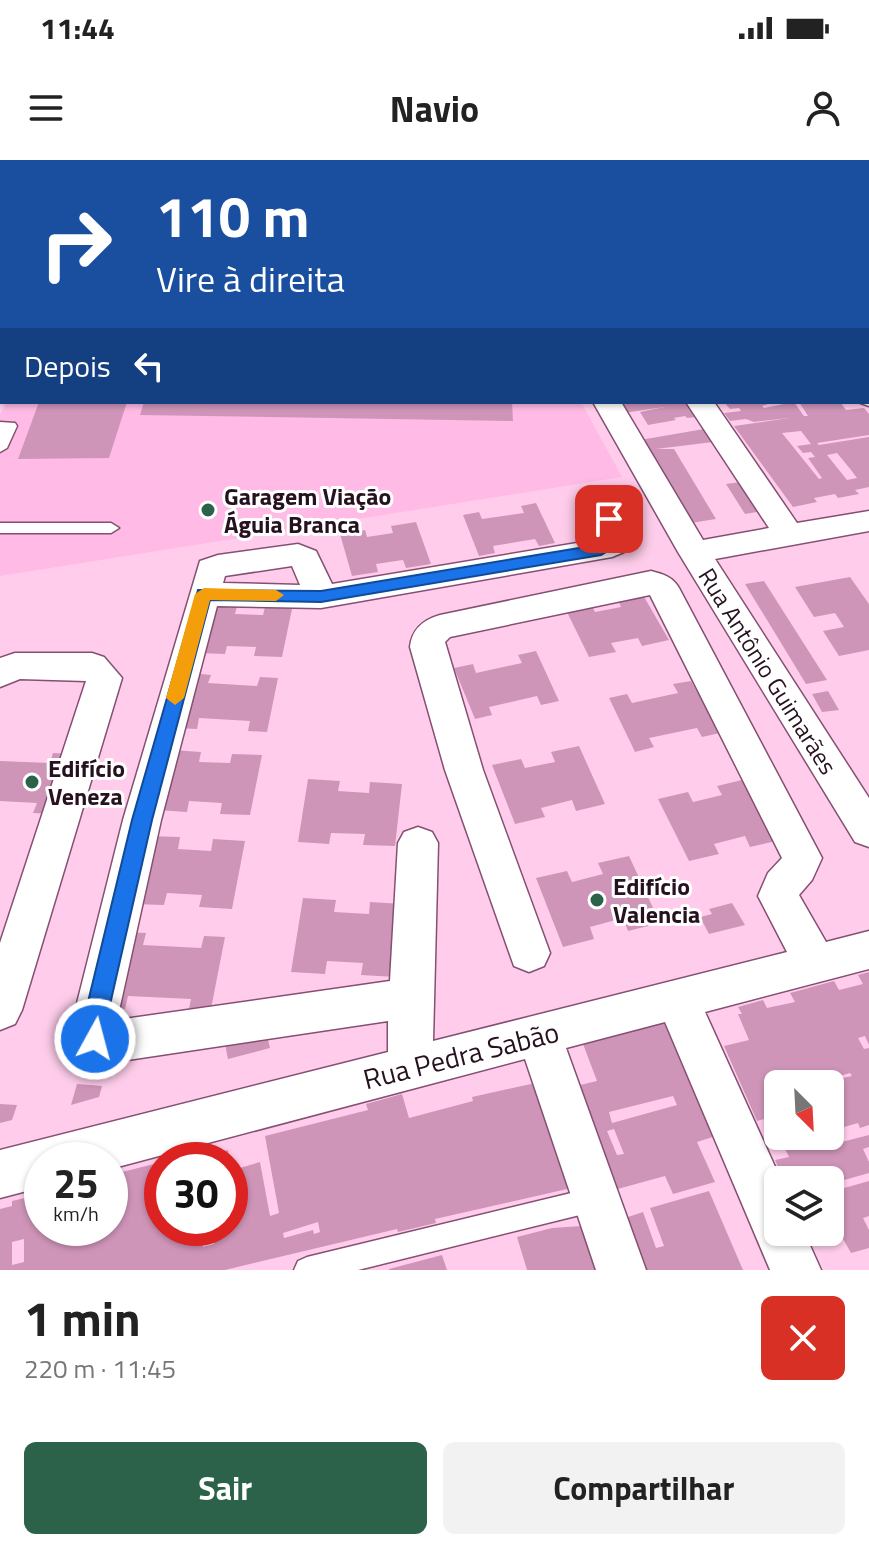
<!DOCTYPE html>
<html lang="pt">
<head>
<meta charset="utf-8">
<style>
	:root { --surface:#fff; --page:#f2f2f2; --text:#222; --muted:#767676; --accent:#2c6249 }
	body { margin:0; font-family:"Titillium Web",sans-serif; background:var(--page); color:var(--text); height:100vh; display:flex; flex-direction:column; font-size:30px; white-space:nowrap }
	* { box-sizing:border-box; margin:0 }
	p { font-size:26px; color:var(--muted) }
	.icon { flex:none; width:44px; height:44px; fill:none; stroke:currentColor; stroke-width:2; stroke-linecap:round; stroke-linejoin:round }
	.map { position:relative; height:1110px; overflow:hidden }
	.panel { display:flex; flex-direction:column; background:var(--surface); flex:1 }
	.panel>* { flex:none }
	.top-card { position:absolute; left:0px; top:0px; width:870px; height:244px; box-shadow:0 2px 6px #0004; background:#1a4fa0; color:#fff; overflow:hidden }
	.needle { width:52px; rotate:156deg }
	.buttons { position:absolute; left:764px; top:910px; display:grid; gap:16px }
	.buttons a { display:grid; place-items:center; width:80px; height:80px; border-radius:12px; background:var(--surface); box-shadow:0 2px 6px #0004; font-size:40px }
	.speed { position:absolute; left:24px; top:982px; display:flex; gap:16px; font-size:40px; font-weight:700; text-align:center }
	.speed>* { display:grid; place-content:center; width:104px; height:104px; border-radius:50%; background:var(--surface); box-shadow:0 2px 6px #0004; line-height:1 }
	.speed small { font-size:20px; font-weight:400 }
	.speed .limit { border:12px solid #d22; background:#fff; color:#111 }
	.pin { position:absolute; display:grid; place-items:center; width:68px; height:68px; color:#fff; margin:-34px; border-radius:16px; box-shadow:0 4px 12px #0006 }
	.me { position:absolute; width:88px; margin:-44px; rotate:7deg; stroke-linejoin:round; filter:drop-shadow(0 0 6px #0008) }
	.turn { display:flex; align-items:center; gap:28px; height:168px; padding:0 24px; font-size:36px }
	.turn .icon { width:104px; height:104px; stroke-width:2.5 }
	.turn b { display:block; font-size:56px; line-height:68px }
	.then { display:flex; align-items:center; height:76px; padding:0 24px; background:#0003; gap:16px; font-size:30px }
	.round { display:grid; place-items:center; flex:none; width:84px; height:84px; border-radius:12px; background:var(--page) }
	.head { display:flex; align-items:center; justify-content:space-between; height:136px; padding:0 24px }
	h1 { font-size:48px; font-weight:700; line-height:60px }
	.button { display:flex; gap:16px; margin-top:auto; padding:16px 24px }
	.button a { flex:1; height:92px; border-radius:12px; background:var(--accent); color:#fff; font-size:32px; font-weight:700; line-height:92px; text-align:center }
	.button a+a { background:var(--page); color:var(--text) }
	.status { display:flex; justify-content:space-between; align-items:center; height:56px; padding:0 40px; background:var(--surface); direction:ltr }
	.status svg { height:22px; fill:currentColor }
	header { display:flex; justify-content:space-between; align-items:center; height:104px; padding:0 24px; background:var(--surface); font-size:36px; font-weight:700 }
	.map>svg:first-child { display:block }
</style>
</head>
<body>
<div class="status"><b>11:44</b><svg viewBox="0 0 49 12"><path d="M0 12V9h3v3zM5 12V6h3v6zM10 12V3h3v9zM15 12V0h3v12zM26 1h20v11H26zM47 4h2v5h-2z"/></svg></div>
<header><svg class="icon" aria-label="menu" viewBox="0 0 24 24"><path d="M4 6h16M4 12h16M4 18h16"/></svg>Navio<svg class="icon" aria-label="person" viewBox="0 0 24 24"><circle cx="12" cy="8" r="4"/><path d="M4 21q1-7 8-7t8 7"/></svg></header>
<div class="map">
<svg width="869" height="1110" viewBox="0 0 869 1110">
	<rect width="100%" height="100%" fill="#ffcdeb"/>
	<path fill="#ffbbe5" d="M7,242H581L622,317L0,416V255Z"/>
	<path fill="#cf95b9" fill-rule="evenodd" d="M39,242H127L109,298L18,299Z
		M144,242H512L513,261L140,255Z
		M616,242H687L696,257L687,258L685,256L674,258L676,260L648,265L640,252L665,247L623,253Z
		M724,242H774L762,246L764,248L794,242L804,256H808L799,242H840L846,250L864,248L869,254V275L817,283L819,285L869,277V327L855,330L859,334L838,338L835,334L814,338L817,342L793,347L734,266L789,258L754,262L746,259L730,261L724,253L741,251L739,248L730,249ZM801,271L811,284L797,286L803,293L811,292L815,297L808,298L822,318L819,319L782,273ZM837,293L851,310L857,318L847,320L827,295Z
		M704,269L713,282L656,289H674L716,359L691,363L640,280Z
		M740,322L757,347V352L745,354L726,324Z
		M536,343L555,383L539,386L535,379L493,386L495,393L479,396L463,355L479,352L482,359L524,353L521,346Z
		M416,362L431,404L406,408L403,400L376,404L378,412L352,416L340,374L365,370L367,377L393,373L391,366Z
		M850,417L869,444V490L839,496L823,471L844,467L835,453L814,457L795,427Z
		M764,421L827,520L806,524L745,424Z
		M643,435L669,480L642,486L638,478L611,483L616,492L589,497L566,450L591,444L595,452L621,447L618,440Z
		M210,445L237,446L235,454L263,455L265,447L292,449L282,497L254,496L256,487L227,486L225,494L197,493Z
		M536,491L559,541L541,545L537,536L489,547L492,555L475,559L454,508L473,504L476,513L522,503L518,495Z
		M192,513L211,515L208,523L257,526L260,517L278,518L267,572L248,571L250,561L199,558L197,569L177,568Z
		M691,521L720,573L702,577L697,568L649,578L654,587L635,592L609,538L627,534L632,543L678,533L673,524Z
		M828,531L839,550L822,552L812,534Z
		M579,586L605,644L576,651L572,640L541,648L545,657L515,664L492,605L521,599L525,608L555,602L551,592Z
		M172,590L201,592L199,602L230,603L232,594L262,595L250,655L220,654L222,643L189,641L187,652L156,650Z
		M53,593L72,594L52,654L33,653L37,643L0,641V601L50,603Z
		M308,619L340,621L338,631L369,633L370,622L402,624L395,686L363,685L365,674L331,673L329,684L298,682Z
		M746,619L780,680L750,687L745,676L714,684L719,694L689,701L658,639L688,632L693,642L722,635L717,626Z
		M148,676L180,677L178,689L211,691L213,679L245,681L232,749L199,747L202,735L167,733L164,745L131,744Z
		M629,696L660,763L628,771L623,758L590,767L594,779L563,787L536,718L567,711L572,722L603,714L598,703Z
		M303,738L336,740L334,752L369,754L370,742L403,744L396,817L361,815L363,803L327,801L325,814L291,812Z
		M732,743L745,765L709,774L700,757L712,754L709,749Z
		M123,772L146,773L143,785L201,788L204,776L225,777L210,854L188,853L191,839L128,836L125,849L103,848Z
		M869,812V885L865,876L858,878L864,889L869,888V965L860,968L858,963L830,971V941L842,938L833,920L852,916L850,913L830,919L838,935L830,937V924H778V973L771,957L757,961L724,886L749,880L738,854H742L738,847L763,840L767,848L795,842L790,833L834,821L839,830L863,824L858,815Z
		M667,862L719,975L697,982L715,1022L673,1034L665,1016L614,1030L576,926L597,921L583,884ZM673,936L677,945L612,963L609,952ZM614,969L624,994L617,995L607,971Z
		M264,863L270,888L228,899L224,879Z
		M540,922L576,1027L435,1059L436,1063L398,1072L397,1069L225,1110H0V1049L12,1046V1041L42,1034V1068H110V1015L162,1002V1068H195L198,1081L202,1079L203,1087L214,1084L212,1068H230V1011L260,1002L270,1056L279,1053L265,976L368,950L366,944L402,934L409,958L473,941L472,937ZM318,1062L320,1072L314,1074L313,1070L284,1078L283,1073ZM24,1079V1102L12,1105V1082Z
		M77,924L102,926L99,937L71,945Z
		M0,944L17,945L12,960L0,963Z
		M869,975V987L863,989L869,1002V1013L830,1024V1020H784L775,1000L789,997L779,976H830L834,984Z
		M228,990L229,1000H198V999Z
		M869,1021V1056L863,1058L869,1070V1088L851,1093L842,1077L824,1082L819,1072H830V1032Z
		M709,1031L743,1110H645L625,1058L643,1052L656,1088L664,1086L650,1048Z
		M581,1066L587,1069L599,1110H527L517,1077L552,1068Z
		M442,1095L447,1110H389V1109Z"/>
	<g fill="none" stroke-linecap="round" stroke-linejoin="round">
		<defs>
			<path id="lane" d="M0,53H2V59H0Z
				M0,104L2,105V113L0,112Z
				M0,262L15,263L17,266L7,288L0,292Z
				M0,363H111L119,368L111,373H0Z
				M596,1027L605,1030L608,1039L605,1048L596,1051L358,1110H294L298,1101L307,1097Z"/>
			<path id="street" d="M746,0H768L769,2H747Z
				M0,3L2,4V18L0,17Z
				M868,30H869V44H868Z
				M868,67H869V82H868Z
				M868,228H869V246L858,242H868Z
				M593,242H621L703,380L769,368L686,242H714L797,363L869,351V371L715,399L869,638V687L855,682L678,392Z
				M601,332L612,335L633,377L624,392L612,397L321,448L217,446L161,660L117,860L390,821L398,683L404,672L418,667L432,672L438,683L433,881L787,792L758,736L768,713L782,698L650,435L450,477L445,482L483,610L550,793L544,806L529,812L514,806L445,610L410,487C412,469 423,460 440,455L651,411C663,414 673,417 679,428L822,698L812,720L799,735L826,782L869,771V809L705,852L781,1020H778V1072H804L821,1110H770L665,862L566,888L646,1110H596L525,899L110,1009V1000H42V1027L0,1038V990L388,892V861L101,904L79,894L70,871L123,660L200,401L218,395L298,384L316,391L332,424L595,380L601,377L586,342L590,335ZM292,406L300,425L223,423L225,416Z
				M15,493H92L104,497L122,518L22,850L15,864L0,870V783L86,521L20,519L0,527V498Z"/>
			<path id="secondary" d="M2,184V206L0,207V185Z"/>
		</defs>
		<use href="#lane" stroke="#845072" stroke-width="3"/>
		<use href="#street" stroke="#845072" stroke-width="3"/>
		<use href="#secondary" stroke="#845072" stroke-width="3"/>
		<use href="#lane" fill="#fff" fill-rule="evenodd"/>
		<use href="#street" fill="#fff" fill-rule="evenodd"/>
		<use href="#secondary" fill="#fff" fill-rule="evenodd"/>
	</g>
	<path fill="#1a73e8" stroke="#114b97" stroke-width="2" d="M609,354L617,359L624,381L601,395L321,442L210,440L152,660L104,871L106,879L103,886L95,889L87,886L81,871L132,660L198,430L321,431L597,385L608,379L601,359Z"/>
	<path fill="#f59e0b" d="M204,428L276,430L284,435L276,441L210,440L184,538L175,545L166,538L195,434Z"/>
	<g fill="#2c6249" stroke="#fff" stroke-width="3">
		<circle cx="208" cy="350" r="8"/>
		<circle cx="32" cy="622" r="8"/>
		<circle cx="597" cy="740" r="8"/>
	</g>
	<g text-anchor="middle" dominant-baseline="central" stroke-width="6" stroke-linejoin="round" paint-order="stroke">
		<g font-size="24" font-weight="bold" fill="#26111f" stroke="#fff" text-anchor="start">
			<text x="224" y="336">Garagem Viação<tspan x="224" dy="28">Águia Branca</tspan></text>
			<text x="48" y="608">Edifício<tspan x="48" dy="28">Veneza</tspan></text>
			<text x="613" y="726">Edifício<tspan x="613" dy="28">Valencia</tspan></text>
		</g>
		<g font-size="24" fill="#26111f" stroke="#fff">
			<text transform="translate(768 511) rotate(58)">Rua Antônio Guimarães</text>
		</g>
		<g font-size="28" fill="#26111f" stroke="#fff">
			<text transform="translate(461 895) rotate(-14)">Rua Pedra Sabão</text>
		</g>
	</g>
</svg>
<div class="buttons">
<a><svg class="needle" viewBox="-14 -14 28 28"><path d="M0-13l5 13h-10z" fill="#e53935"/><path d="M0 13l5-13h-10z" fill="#767676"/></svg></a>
<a><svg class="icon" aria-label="layers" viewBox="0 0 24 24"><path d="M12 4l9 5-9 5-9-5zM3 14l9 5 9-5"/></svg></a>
</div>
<div class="speed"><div>25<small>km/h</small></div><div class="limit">30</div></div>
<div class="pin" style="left:609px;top:359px;background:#d93025"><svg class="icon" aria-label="arrive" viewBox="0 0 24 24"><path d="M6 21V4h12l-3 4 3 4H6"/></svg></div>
<svg class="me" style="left:95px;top:879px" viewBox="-20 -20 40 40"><circle r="17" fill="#1a73e8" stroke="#fff" stroke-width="3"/><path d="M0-11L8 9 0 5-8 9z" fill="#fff"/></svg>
<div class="top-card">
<div class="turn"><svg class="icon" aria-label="right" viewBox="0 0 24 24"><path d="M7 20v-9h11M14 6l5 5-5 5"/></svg><div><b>110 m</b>Vire à direita</div></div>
<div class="then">Depois<svg class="icon" aria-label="left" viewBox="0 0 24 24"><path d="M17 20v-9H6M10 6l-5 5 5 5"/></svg></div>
</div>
</div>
<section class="panel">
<div class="head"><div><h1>1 min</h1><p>220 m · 11:45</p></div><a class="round" style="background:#d93025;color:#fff"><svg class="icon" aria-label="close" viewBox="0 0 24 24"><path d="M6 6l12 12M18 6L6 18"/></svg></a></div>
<div class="button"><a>Sair</a><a>Compartilhar</a></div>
</section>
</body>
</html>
